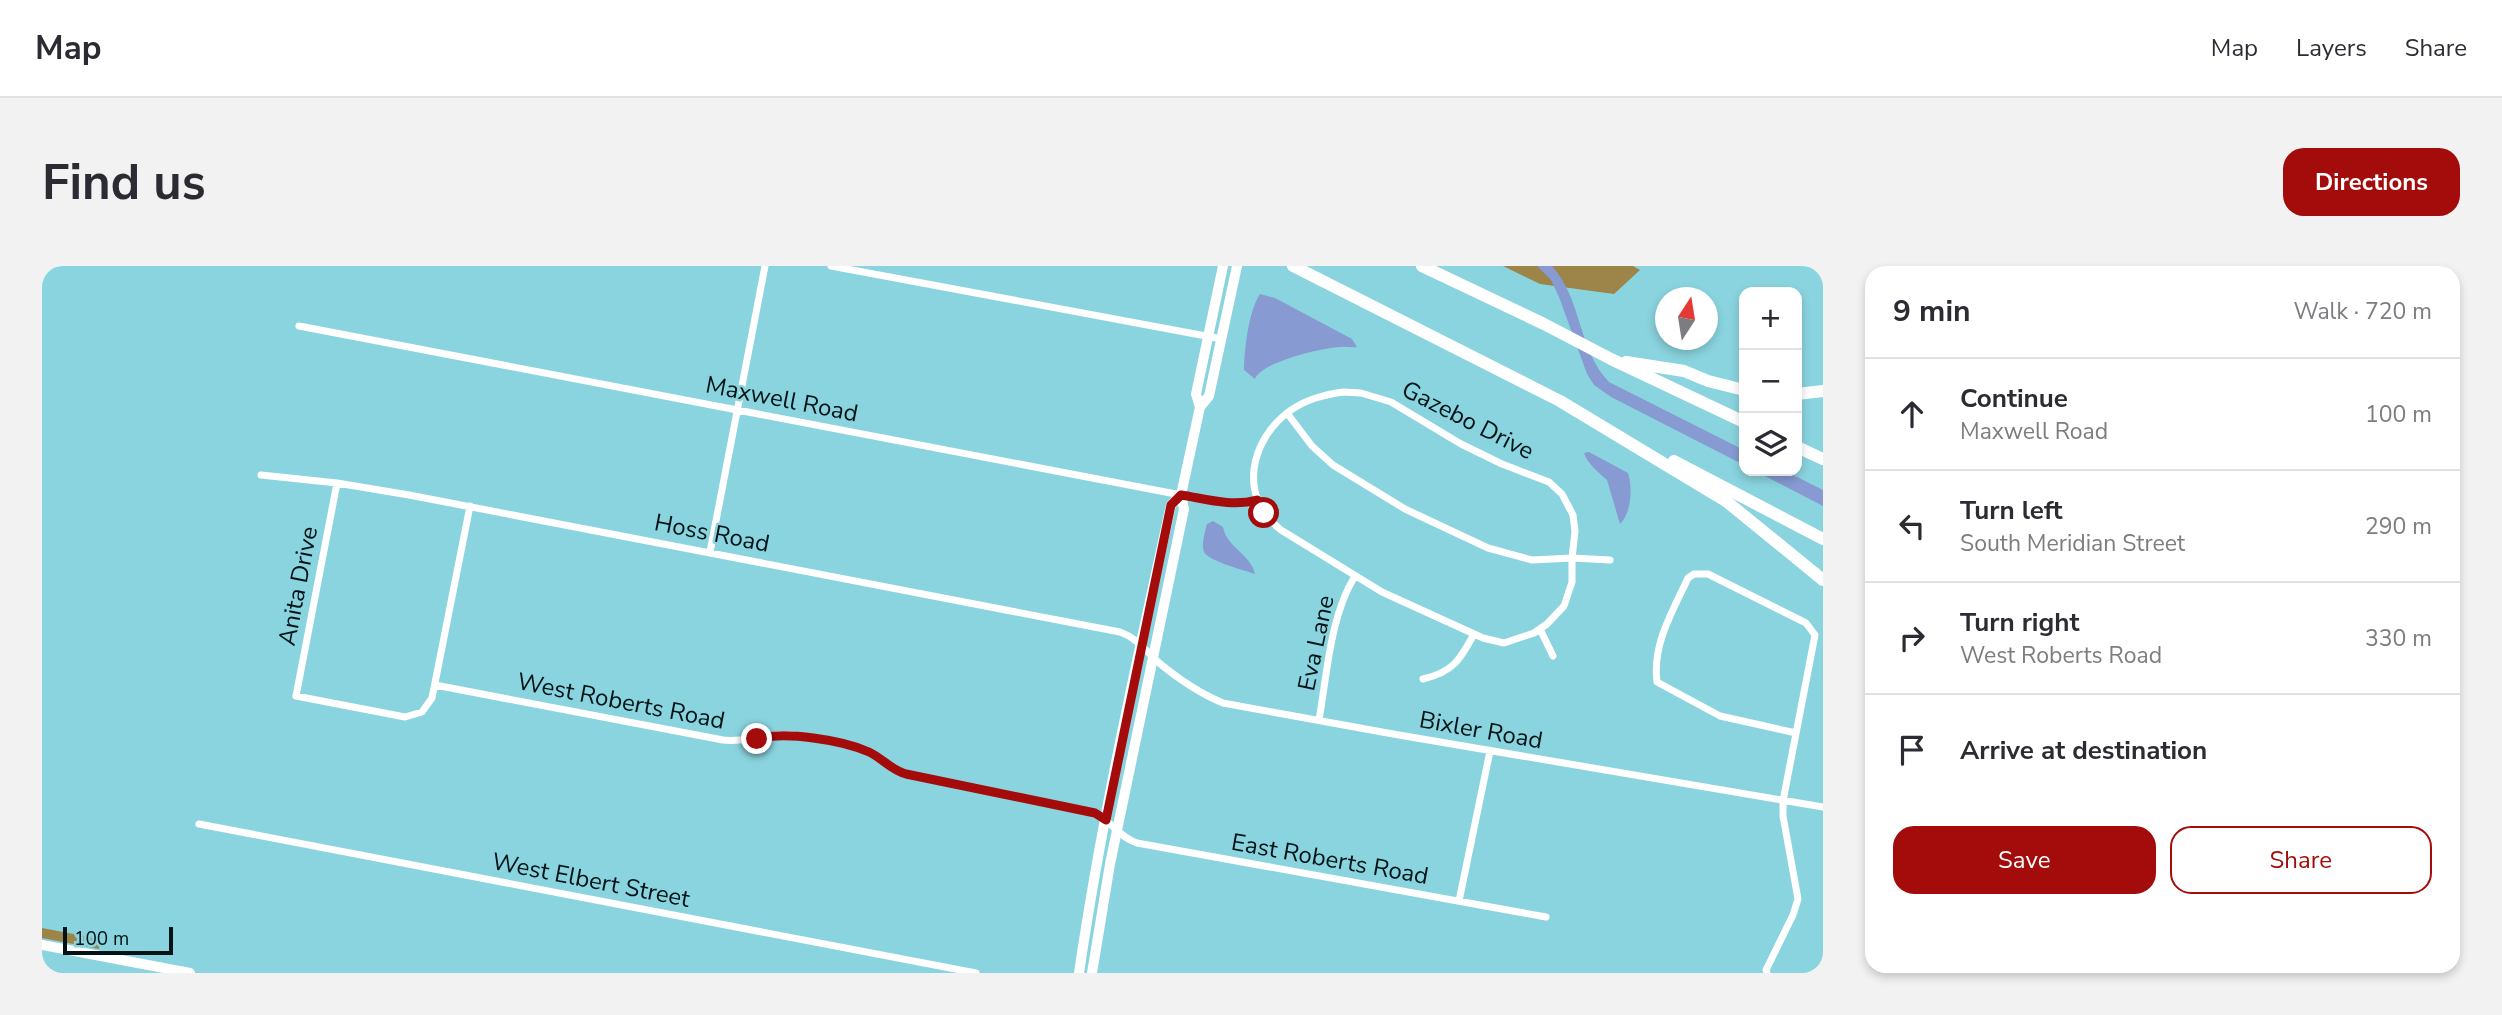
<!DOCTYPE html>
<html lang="en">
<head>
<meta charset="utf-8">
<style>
	:root { --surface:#fff; --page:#f2f2f3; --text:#2b2b33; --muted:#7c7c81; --line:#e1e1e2; --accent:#a30c0b }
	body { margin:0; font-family:"Nunito Sans",sans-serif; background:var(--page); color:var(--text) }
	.controls { position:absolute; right:21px; top:21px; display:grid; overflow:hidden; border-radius:14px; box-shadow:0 4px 10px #0003 }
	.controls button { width:63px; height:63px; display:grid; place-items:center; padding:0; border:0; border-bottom:2px solid var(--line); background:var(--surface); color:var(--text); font:35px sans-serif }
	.compass { position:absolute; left:1613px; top:21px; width:63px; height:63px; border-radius:50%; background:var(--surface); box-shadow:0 4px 10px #0003; rotate:12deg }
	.scale { position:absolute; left:21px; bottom:18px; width:110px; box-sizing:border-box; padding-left:7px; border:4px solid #001316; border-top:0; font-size:19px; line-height:24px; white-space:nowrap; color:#001316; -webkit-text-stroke:5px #8ad4df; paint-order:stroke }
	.stop { position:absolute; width:21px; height:21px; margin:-16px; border:5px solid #a30c0b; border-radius:50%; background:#fff }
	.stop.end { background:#a30c0b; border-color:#fff; box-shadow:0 2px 7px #0008 }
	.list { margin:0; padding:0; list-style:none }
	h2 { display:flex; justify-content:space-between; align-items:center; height:91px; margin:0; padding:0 28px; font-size:30px }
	h2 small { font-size:23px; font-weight:400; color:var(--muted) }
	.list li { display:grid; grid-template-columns:46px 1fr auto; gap:21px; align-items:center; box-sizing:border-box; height:112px; padding:0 28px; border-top:2px solid var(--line) }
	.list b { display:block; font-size:26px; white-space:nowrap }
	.list p { margin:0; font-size:23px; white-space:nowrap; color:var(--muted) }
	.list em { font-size:23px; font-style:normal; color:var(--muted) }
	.actions { display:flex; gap:14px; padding:21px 28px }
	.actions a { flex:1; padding:16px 0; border:2px solid var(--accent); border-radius:21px; text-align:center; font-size:24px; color:var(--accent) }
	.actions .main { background:var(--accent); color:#fff }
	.icon { flex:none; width:38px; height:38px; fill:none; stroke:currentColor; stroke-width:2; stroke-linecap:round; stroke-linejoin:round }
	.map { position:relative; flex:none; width:1781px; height:707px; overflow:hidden; border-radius:21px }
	header { display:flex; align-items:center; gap:42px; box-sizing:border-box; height:98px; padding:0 35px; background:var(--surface); border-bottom:2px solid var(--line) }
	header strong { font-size:33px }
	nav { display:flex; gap:38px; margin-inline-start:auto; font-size:24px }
	.intro { display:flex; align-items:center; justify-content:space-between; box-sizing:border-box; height:168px; padding:0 42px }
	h1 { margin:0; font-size:49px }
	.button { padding:18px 32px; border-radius:21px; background:var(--accent); color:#fff; font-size:24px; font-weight:700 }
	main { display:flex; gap:42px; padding:0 42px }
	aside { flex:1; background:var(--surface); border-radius:21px; box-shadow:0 4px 10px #0003 }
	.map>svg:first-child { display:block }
	.forest { fill:#9d854a }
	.water { fill:#879bd2 }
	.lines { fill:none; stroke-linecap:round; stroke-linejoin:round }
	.minor { stroke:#fff; stroke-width:7 }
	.secondary { stroke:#fff; stroke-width:10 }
	.motorway { stroke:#fff; stroke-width:12 }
	.route { stroke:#a30c0b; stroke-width:9 }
	.labels { text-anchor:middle; stroke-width:5; stroke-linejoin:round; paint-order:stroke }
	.street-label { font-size:24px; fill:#001316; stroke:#8ad4df }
</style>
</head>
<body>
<header>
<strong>Map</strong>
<nav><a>Map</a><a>Layers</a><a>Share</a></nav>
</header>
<div class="intro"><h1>Find us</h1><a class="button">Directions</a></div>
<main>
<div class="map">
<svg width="1781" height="707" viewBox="0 0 1781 707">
	<rect width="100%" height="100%" fill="#8ad4df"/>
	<path class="forest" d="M1461 0H1591L1598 4 1572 28 1498 18Z
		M0 662 58 673 57 683 0 672Z"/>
	<path class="water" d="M1495 0H1510C1540 33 1536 84 1567 116L1702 184V199L1569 131 1552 119 1545 108 1517 31 1509 14Z
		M1218 28 1233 32 1310 73 1315 81C1309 82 1304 80 1298 81 1280 82 1219 96 1213 113L1202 104C1202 84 1207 44 1218 28Z
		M1547 186 1586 207C1591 222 1589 248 1578 258L1565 214C1557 207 1545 197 1542 187Z
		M1713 205H1743L1781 224V240Z
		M1171 255 1181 261C1185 282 1208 287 1213 308 1202 304 1166 295 1162 286 1159 278 1163 266 1165 258Z"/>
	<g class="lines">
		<path class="minor" d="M789 0 1180 73
			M257 60 1139 229C1164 233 1190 242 1215 234
			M1301 126 1319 127 1349 136 1419 178 1460 198 1507 216 1520 228 1531 249 1533 265 1530 292V316L1522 340 1505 358 1492 367 1462 377 1441 372 1340 326 1239 264C1195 231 1208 173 1249 144 1265 133 1282 129 1301 126Z
			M1245 147 1270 180 1291 199 1363 243 1446 282 1490 294 1530 292 1568 294
			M219 209 295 217 367 229 1078 366C1095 372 1103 384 1116 396 1134 411 1159 428 1181 437L1351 468 1781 541
			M295 217 254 430 363 451 380 446 390 432 428 240
			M668 286 723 0
			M1498 363 1511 390
			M1381 413C1411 406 1418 394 1432 368
			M393 419 681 474C705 477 727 466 751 469 775 473 804 477 826 486 840 492 849 504 864 508L1053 547C1069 555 1077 571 1095 577L1504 651
			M1277 454C1285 409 1288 350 1313 310
			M157 558 934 707
			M1417 635 1448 485
			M1725 707 1724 704 1751 649 1756 633 1741 550V535L1773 369 1764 357 1666 308H1652L1646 312C1631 345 1610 378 1615 416L1678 450 1754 467"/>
		<path class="secondary" d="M1158 141 1154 128 1181 0
			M0 679 148 707
			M1037 707C1060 550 1095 394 1129 239L1139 229
			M1050 707 1068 598 1142 243 1139 229 1158 141 1167 130 1195 0"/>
		<path class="motorway" d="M1251 0 1518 135 1684 235 1781 314
			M1380 0 1502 58 1569 93 1702 156
			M1584 96 1642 105 1666 115 1702 124
			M1755 128 1781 125
			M1755 181 1781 193
			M1632 195 1781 273"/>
	</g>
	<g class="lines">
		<path class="route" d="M715 473C743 465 800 474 827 486 840 492 849 504 864 508L1053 547 1064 554 1129 239 1139 229C1164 233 1190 241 1215 234L1222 247"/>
	</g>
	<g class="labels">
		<g class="street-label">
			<text transform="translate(740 133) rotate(11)" y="8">Maxwell Road</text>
			<text transform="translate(1426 154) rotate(27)" y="8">Gazebo Drive</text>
			<text transform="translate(670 267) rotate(11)" y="8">Hoss Road</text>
			<text transform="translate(256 320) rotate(-79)" y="8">Anita Drive</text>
			<text transform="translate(1274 377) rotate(-78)" y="8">Eva Lane</text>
			<text transform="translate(579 435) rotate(11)" y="8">West Roberts Road</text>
			<text transform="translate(1439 464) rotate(10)" y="8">Bixler Road</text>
			<text transform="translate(1288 593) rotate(10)" y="8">East Roberts Road</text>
			<text transform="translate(549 614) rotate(11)" y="8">West Elbert Street</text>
		</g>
	</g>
</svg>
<div class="controls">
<button>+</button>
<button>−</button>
<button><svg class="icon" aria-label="layers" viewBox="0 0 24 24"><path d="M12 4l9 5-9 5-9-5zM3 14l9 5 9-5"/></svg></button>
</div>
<svg class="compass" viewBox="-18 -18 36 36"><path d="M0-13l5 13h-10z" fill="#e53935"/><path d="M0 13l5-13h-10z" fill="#7c7c81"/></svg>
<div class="scale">100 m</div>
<div class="stop" style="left:1222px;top:247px"></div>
<div class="stop end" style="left:715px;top:473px"></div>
</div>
<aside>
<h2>9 min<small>Walk · 720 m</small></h2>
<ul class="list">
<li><svg class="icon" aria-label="ahead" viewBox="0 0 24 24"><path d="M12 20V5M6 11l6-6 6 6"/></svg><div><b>Continue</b><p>Maxwell Road</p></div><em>100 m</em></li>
<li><svg class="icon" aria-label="left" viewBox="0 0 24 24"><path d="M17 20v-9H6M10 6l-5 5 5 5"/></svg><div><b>Turn left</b><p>South Meridian Street</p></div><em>290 m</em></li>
<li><svg class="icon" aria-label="right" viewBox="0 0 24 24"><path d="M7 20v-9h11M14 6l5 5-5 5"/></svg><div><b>Turn right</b><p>West Roberts Road</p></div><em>330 m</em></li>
<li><svg class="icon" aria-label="arrive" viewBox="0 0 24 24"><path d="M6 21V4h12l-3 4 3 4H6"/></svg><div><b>Arrive at destination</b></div></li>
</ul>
<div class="actions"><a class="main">Save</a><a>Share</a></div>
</aside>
</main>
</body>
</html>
